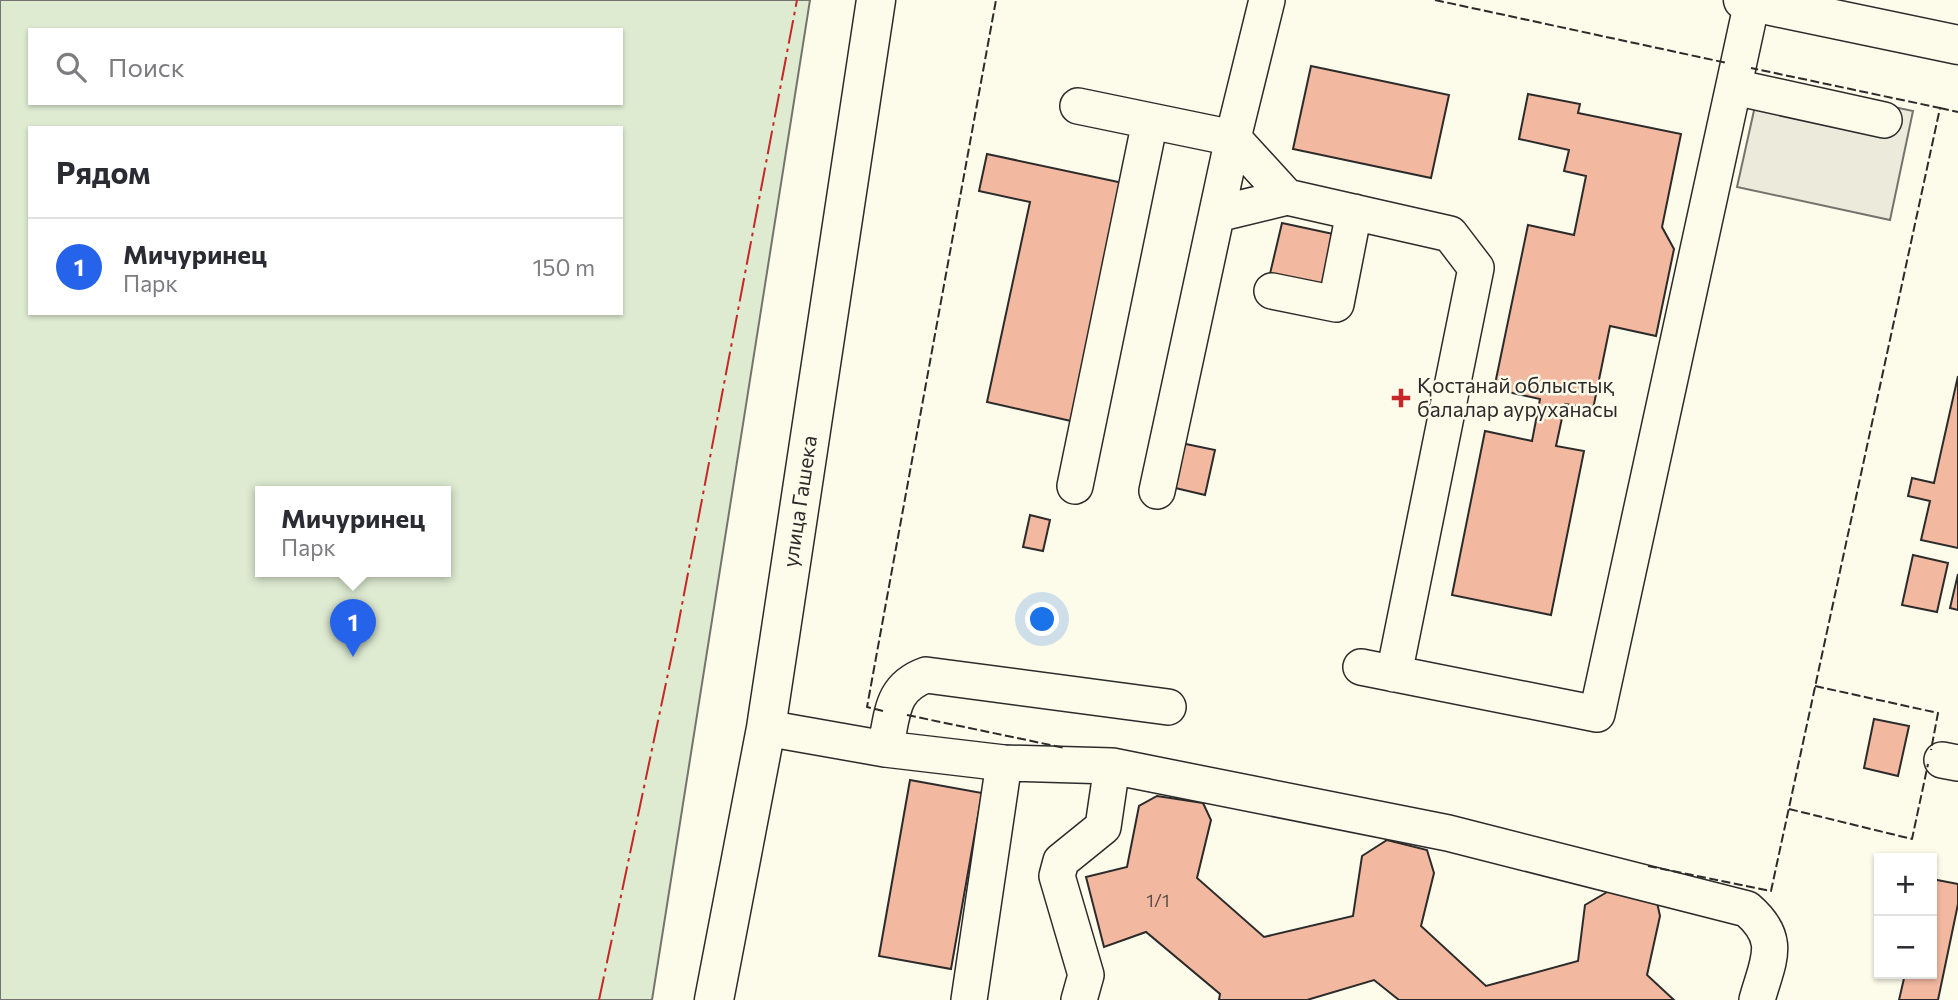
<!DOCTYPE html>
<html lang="ru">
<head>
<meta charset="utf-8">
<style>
	:root { --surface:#fff; --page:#f7f7f7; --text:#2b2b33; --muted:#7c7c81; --line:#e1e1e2; --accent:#2563eb }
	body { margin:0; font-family:Commissioner,sans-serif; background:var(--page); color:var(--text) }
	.controls { position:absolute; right:21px; bottom:21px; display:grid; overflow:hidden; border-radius:0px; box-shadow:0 2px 5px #0004 }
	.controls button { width:63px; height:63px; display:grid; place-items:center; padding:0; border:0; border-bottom:2px solid var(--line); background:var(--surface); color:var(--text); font:35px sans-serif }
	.you { position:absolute; left:1043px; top:620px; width:24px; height:24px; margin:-18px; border:5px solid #fff; border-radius:50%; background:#1a73e8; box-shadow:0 0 0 10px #1a73e833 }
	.badge { display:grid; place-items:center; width:46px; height:46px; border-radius:50%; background:var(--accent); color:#fff; font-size:23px; font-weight:700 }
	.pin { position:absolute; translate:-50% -58px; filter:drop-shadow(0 2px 4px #0008) }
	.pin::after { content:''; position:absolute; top:37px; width:24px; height:21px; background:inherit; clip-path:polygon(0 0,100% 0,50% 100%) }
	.popup { position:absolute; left:255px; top:486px; width:196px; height:91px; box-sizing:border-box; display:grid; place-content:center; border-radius:0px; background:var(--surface); filter:drop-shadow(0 2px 5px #0005); font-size:23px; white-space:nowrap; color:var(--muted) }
	.popup b { font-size:26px; color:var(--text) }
	.popup::after { content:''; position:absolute; left:50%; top:100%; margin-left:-14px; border:14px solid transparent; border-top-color:var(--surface) }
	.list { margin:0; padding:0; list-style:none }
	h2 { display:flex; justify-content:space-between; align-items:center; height:91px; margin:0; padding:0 28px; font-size:30px }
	h2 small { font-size:23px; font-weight:400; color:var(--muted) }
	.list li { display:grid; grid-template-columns:46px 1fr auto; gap:21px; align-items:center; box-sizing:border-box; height:98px; padding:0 28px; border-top:2px solid var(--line) }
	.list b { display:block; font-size:26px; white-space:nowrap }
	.list p { margin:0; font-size:23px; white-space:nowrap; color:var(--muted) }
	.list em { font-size:23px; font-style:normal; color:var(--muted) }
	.icon { flex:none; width:38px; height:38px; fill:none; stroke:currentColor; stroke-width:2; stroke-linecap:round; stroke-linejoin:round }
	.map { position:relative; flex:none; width:1958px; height:1000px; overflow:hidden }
	.search { position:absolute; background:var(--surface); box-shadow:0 2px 5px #0004; left:28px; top:28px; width:595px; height:77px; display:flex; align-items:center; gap:18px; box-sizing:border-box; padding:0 24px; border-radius:0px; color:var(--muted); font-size:26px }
	.panel { position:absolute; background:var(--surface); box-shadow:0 2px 5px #0004; left:28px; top:126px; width:595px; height:189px; border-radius:0px }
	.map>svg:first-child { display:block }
	.green { fill:#deebd1; stroke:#74746e; stroke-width:2; fill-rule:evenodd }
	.parking { fill:#eceadb; stroke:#74746e; stroke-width:2 }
	.building { fill:#f2b8a0; stroke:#2b2b2b; stroke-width:2 }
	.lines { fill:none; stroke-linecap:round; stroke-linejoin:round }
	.minor-casing { stroke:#2b2b2b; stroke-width:38 }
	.major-casing { stroke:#2b2b2b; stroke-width:41 }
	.minor { stroke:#fdfbea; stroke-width:35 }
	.major { stroke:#fdfbea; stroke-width:38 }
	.fence { stroke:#2b2b2b; stroke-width:2; stroke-dasharray:9 3.5; stroke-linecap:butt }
	.power { stroke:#c62828; stroke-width:2; stroke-dasharray:24 5 3.5 5; stroke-linecap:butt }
	.poi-dot { fill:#c62828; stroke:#fdfbea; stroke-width:2.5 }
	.labels { text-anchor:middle; stroke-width:5; stroke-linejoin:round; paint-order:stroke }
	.number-label { font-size:18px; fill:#5d4e48 }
	.poi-label { font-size:21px; fill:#2b2b2b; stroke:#fdfbea; text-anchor:start }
	.street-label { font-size:21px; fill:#2b2b2b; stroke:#fdfbea }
</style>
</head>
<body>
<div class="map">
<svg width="1958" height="1000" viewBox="0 0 1958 1000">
	<rect width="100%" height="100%" fill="#fdfbea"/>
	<path class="green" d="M0 0H810L652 1000H0ZM30 30H621V103H30ZM30 128H621V313H30ZM260 491H446V571H260Z"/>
	<path class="parking" d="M1761 79 1913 111 1890 220 1737 187Z"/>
	<path class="building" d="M1311 66 1449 95 1431 178 1293 149Z
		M1528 94 1580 104 1578 113 1681 134 1662 227 1674 249 1656 336 1610 326 1593 409 1565 404 1556 446 1584 451 1551 615 1452 595 1485 431 1532 441 1540 399 1494 389 1528 225 1574 235 1586 176 1564 171 1569 150 1519 139Z
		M987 154 1123 183 1071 421 987 402 1030 202 979 191Z
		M1282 223 1338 235 1326 290 1269 278Z
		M1958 376V548L1921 540 1930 501 1908 496 1912 478 1934 483Z
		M1181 443 1215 450 1205 495 1171 487Z
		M1030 515 1050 520 1043 551 1023 547Z
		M1913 555 1948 563 1937 612 1902 605Z
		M1958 574V610L1950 608Z
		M1874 719 1909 726 1898 776 1864 768Z
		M910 780 982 793 951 969 879 956Z
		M1157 796 1203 803 1211 820 1197 878 1264 937 1353 916 1362 856 1387 840 1427 850 1434 873 1421 926 1486 986 1578 961 1585 905 1614 888 1656 898 1660 916 1647 975 1674 1000H1399L1374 980 1307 1000H1219L1220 994 1146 932 1104 947 1086 877 1127 867 1139 806Z
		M1932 879 1958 884V904L1938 1000H1899L1905 974H1932Z"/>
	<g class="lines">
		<g class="minor-casing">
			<path id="minor" d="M1734 87 1884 120
				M1078 106 1233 138 1287 197 1450 234 1476 268 1394 674
				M1217 214 1287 197
				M1272 291 1336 304 1354 212
				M1075 486 1150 121
				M1157 491 1233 138 1267 0
				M1361 667 1597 714 1752 2
				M766 728 885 749 1004 763 1112 766 1448 833 1747 909C1783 940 1768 960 1757 1000
				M885 749C893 715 890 688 926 675L1168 707
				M1942 760 1958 763
				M969 1000 1004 763
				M1079 1000 1086 975 1057 876 1061 861 1103 827 1112 766"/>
		</g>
		<g class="major-casing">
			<g id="major">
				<path d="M1743 0 1958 45"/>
				<path id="s1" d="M714 1000 766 728 876 0"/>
			</g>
		</g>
		<use href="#minor" class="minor"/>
		<use href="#major" class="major"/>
		<path class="fence" d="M1435 0 1727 63
			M1940 108 1958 112
			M1815 686 1938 713 1931 750
			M883 711 867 707 996 0
			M907 715 1065 748
			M1789 809 1912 839 1928 764
			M1648 866 1771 891 1940 108 1751 68"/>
		<path class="power" d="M599 1000 677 631 797 0"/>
	</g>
	<path class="poi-dot" d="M1397.5 387.5h7v7h7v7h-7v7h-7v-7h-7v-7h7z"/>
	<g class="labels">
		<g class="number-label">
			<text x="1158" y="907">1/1</text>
		</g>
		<g class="poi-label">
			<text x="1417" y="393">Қостанай облыстық<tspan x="1417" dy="24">балалар ауруханасы</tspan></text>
		</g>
		<g class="street-label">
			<text dy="7" stroke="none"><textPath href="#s1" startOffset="506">улица Гашека</textPath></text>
		</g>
	</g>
</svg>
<div class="controls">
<button>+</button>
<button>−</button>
</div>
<div class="you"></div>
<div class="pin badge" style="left:353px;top:657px">1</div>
<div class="popup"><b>Мичуринец</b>Парк</div>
<div class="search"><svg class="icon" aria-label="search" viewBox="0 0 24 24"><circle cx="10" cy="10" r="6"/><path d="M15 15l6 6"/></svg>Поиск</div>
<section class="panel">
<h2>Рядом<small></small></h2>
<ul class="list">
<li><span class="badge">1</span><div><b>Мичуринец</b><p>Парк</p></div><em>150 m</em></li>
</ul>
</section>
</div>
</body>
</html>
